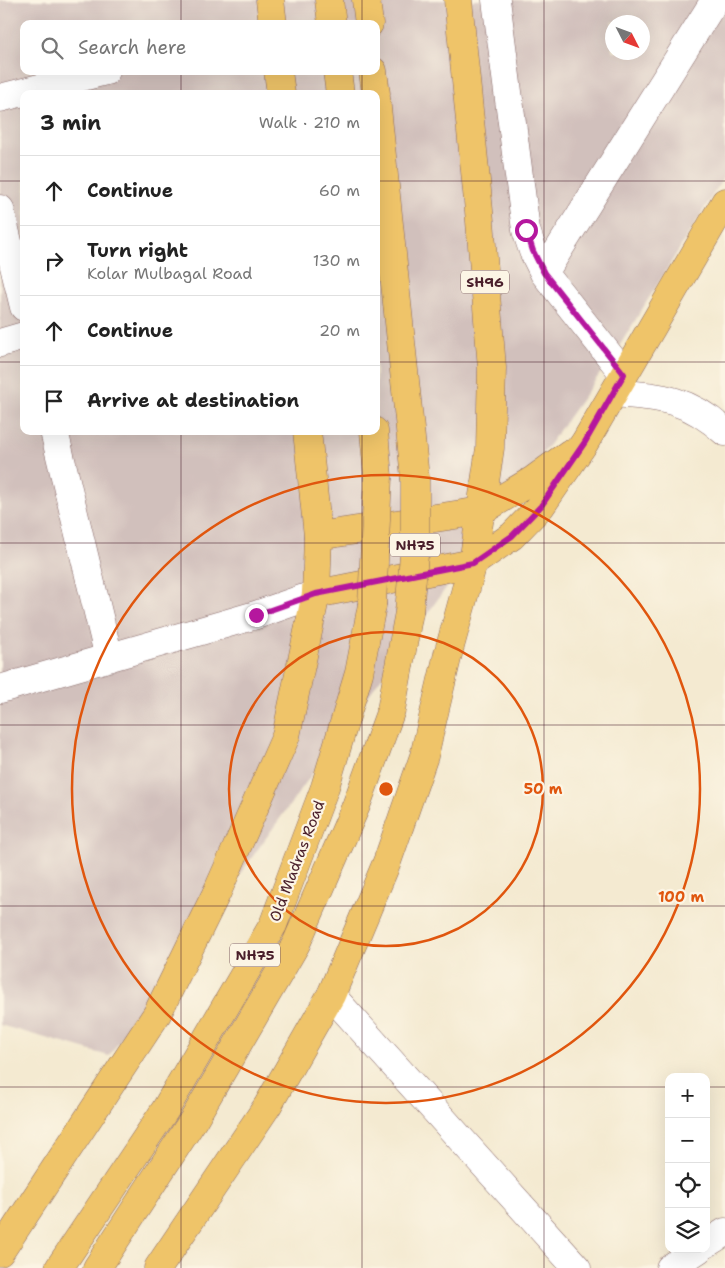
<!DOCTYPE html>
<html lang="en">
<head>
<meta charset="utf-8">
<style>
	:root { --surface:#fff; --page:#f6f6f6; --text:#222; --muted:#767676; --line:#e0e0e0 }
	body { margin:0; font-family:"Shantell Sans",sans-serif; background:var(--page); color:var(--text) }
	.controls { position:absolute; right:15px; bottom:15px; display:grid; overflow:hidden; border-radius:10px; box-shadow:0 5px 20px #0002 }
	.controls button { width:45px; height:45px; display:grid; place-items:center; padding:0; border:0; border-bottom:1px solid var(--line); background:var(--surface); color:var(--text); font:25px sans-serif }
	.compass { position:absolute; left:605px; top:15px; width:45px; height:45px; border-radius:50%; background:var(--surface); box-shadow:0 5px 20px #0002; rotate:132deg }
	.stop { position:absolute; width:15px; height:15px; margin:-11px; border:4px solid #b5179e; border-radius:50%; background:#fff }
	.stop.end { background:#b5179e; border-color:#fff; box-shadow:0 1px 5px #0008 }
	.list { margin:0; padding:0; list-style:none }
	h2 { display:flex; justify-content:space-between; align-items:center; height:65px; margin:0; padding:0 20px; font-size:21px }
	h2 small { font-size:16px; font-weight:400; color:var(--muted) }
	.list li { display:grid; grid-template-columns:32px 1fr auto; gap:15px; align-items:center; box-sizing:border-box; height:70px; padding:0 20px; border-top:1px solid var(--line) }
	.list b { display:block; font-size:19px; white-space:nowrap }
	.list p { margin:0; font-size:16px; white-space:nowrap; color:var(--muted) }
	.list em { font-size:16px; font-style:normal; color:var(--muted) }
	.icon { flex:none; width:28px; height:28px; fill:none; stroke:currentColor; stroke-width:2; stroke-linecap:round; stroke-linejoin:round }
	.map { position:relative; flex:none; width:725px; height:1268px; overflow:hidden }
	.search { position:absolute; background:var(--surface); box-shadow:0 5px 20px #0002; left:20px; top:20px; width:360px; height:55px; display:flex; align-items:center; gap:12px; box-sizing:border-box; padding:0 18px; border-radius:10px; color:var(--muted); font-size:19px }
	.panel { position:absolute; background:var(--surface); box-shadow:0 5px 20px #0002; left:20px; top:90px; width:360px; height:345px; border-radius:10px }
	.map>svg:first-child { display:block }
	.industrial { fill:#d1c0bc; fill-rule:evenodd }
	.lines { fill:none; stroke-linecap:round; stroke-linejoin:round }
	.minor-casing { stroke:#866665; stroke-width:29 }
	.major-casing { stroke:#866665; stroke-width:29 }
	.highway-casing { stroke:#866665; stroke-width:29 }
	.minor { stroke:#fff; stroke-width:28 }
	.major { stroke:#efc469; stroke-width:28 }
	.highway { stroke:#efc469; stroke-width:28 }
	.highway-bridge-casing { stroke:#866665; stroke-width:29; stroke-linecap:butt }
	.highway-bridge { stroke:#efc469; stroke-width:28 }
	.route { stroke:#b5179e; stroke-width:6 }
	.grid { fill:none; stroke:#4a1f2b; stroke-width:1; stroke-opacity:0.55 }
	.ring { fill:none; stroke:#e0560e; stroke-width:2.5 }
	.labels { text-anchor:middle; stroke-width:4.5; stroke-linejoin:round; paint-order:stroke }
	.shield { fill:#fcf5e5; stroke:#7f5f63; stroke-width:1 }
	.shield-label { font-size:14px; font-weight:bold; fill:#4a1f2b }
	.street-label { font-size:15px; fill:#4a1f2b; stroke:#fcf5e5 }
	.centre { fill:#e0560e; stroke:#fcf5e5; stroke-width:2.5 }
	.ring-label { font-size:15px; text-anchor:middle; font-weight:bold; fill:#e0560e; stroke:#fcf5e5; stroke-width:4.5; stroke-linejoin:round; paint-order:stroke }
</style>
</head>
<body>
<div class="map">
<svg width="725" height="1268" viewBox="0 0 725 1268">
	<rect width="100%" height="100%" fill="#fcf5e5"/>
	<filter id="ink" filterUnits="userSpaceOnUse"><feTurbulence type="fractalNoise" baseFrequency=".02" numOctaves="2"/><feDisplacementMap in="SourceGraphic" scale="10" xChannelSelector="R" yChannelSelector="G"/><feConvolveMatrix kernelMatrix="1 2 1 2 8 2 1 2 1" color-interpolation-filters="sRGB"/></filter>
	<filter id="wash" filterUnits="userSpaceOnUse"><feTurbulence type="fractalNoise" baseFrequency=".0096" numOctaves="4" result="noise"/><feDisplacementMap in="SourceGraphic" scale="20" xChannelSelector="R" yChannelSelector="G"/><feGaussianBlur stdDeviation="1.12" result="paint"/><feColorMatrix in="noise" values="0 0 0 0 0 0 0 0 0 0 0 0 0 0 0 0 0 1.4 0 .05"/><feComposite in="paint" operator="in"/></filter>
	<g filter="url(#wash)">
		<rect width="100%" height="100%" fill="#f4ead1"/>
		<path class="industrial" d="M0 0H725V175L615 353 109 1056 0 1025ZM612 22H642V52H612ZM24 24H376V71H24ZM24 94H376V431H24Z"/>
	</g>
	<g filter="url(#ink)">
		<g class="lines">
			<g class="minor-casing">
				<path id="minor" d="M496 0 526 230 533 251 544 273 624 374
					M0 98 106 71
					M0 209 24 307
					M544 273 715 0
					M0 343 24 336
					M614 393C661 397 688 398 725 432
					M54 431 109 658
					M0 689 256 615 316 594
					M331 995 577 1268
					M706 1244 725 1232
					M670 1268 699 1249"/>
			</g>
			<g class="major-casing">
				<path id="major" d="M318 536 481 511 533 480 570 453
					M316 594 473 563 512 536 541 506 585 442 725 202"/>
			</g>
			<g class="highway-casing">
				<path id="highway" d="M270 0 273 24
					M329 0 332 24
					M366 0 369 24
					M278 71 281 94
					M337 71 340 94
					M373 71 376 94
					M376 98 415 478
					M374 431 378 477
					M0 1252 157 1014 218 890 286 736 316 594 318 536 307 431
					M59 1268 165 1110 273 925 325 787 359 673 372 605
					M97 1268 194 1119 296 944 356 806 391 710 409 612
					M158 1268 268 1105 331 995 387 862 424 756 448 654 473 563 490 448 492 368 480 221 458 0"/>
			</g>
			<use href="#minor" class="minor"/>
			<use href="#major" class="major"/>
			<use href="#highway" class="highway"/>
			<g class="highway-bridge-casing">
				<path id="highway-bridge" d="M372 605 378 477
					M409 612 415 544V478"/>
			</g>
			<use href="#highway-bridge" class="highway-bridge"/>
		</g>
	</g>
	<g class="lines" filter="url(#ink)">
		<path class="route" d="M256 615 316 594 473 563 512 536 541 506 585 442 624 374 544 273 533 251 526 230"/>
	</g>
	<path class="grid" d="M181 0V24M362 0V24M544 0V1268M181 71V94M362 71V94M0 181H24M376 181H725M0 362H24M376 362H725M181 431V1268M362 431V1268M0 543H725M0 725H725M0 906H725M0 1087H669M706 1087H725"/>
	<g class="ring">
		<circle cx="386" cy="789" r="157"/>
		<circle cx="386" cy="789" r="314"/>
	</g>
	<g class="labels">
		<g class="shield">
			<rect x="461" y="270.5" width="48" height="23" rx="4"/>
			<rect x="390" y="533.5" width="50" height="23" rx="4"/>
			<rect x="230" y="943.5" width="50" height="23" rx="4"/>
		</g>
		<g class="shield-label">
			<text x="485" y="287">SH96</text>
			<text x="415" y="550">NH75</text>
			<text x="255" y="960">NH75</text>
		</g>
		<g class="street-label">
			<text transform="translate(297 861) rotate(-69)" y="5">Old Madras Road</text>
		</g>
	</g>
	<circle cx="386" cy="789" r="8" class="centre"/>
	<g class="ring-label">
		<text x="543" y="794">50 m</text>
		<text x="681" y="902">100 m</text>
	</g>
</svg>
<div class="controls">
<button>+</button>
<button>−</button>
<button><svg class="icon" aria-label="locate" viewBox="0 0 24 24"><circle cx="12" cy="12" r="6"/><path d="M12 2v4M12 18v4M2 12h4M18 12h4"/></svg></button>
<button><svg class="icon" aria-label="layers" viewBox="0 0 24 24"><path d="M12 4l9 5-9 5-9-5zM3 14l9 5 9-5"/></svg></button>
</div>
<svg class="compass" viewBox="-18 -18 36 36"><path d="M0-13l5 13h-10z" fill="#e53935"/><path d="M0 13l5-13h-10z" fill="#767676"/></svg>
<div class="stop" style="left:526px;top:230px"></div>
<div class="stop end" style="left:256px;top:615px"></div>
<div class="search"><svg class="icon" aria-label="search" viewBox="0 0 24 24"><circle cx="10" cy="10" r="6"/><path d="M15 15l6 6"/></svg>Search here</div>
<section class="panel">
<h2>3 min<small>Walk · 210 m</small></h2>
<ul class="list">
<li><svg class="icon" aria-label="ahead" viewBox="0 0 24 24"><path d="M12 20V5M6 11l6-6 6 6"/></svg><div><b>Continue</b></div><em>60 m</em></li>
<li><svg class="icon" aria-label="right" viewBox="0 0 24 24"><path d="M7 20v-9h11M14 6l5 5-5 5"/></svg><div><b>Turn right</b><p>Kolar Mulbagal Road</p></div><em>130 m</em></li>
<li><svg class="icon" aria-label="ahead" viewBox="0 0 24 24"><path d="M12 20V5M6 11l6-6 6 6"/></svg><div><b>Continue</b></div><em>20 m</em></li>
<li><svg class="icon" aria-label="arrive" viewBox="0 0 24 24"><path d="M6 21V4h12l-3 4 3 4H6"/></svg><div><b>Arrive at destination</b></div></li>
</ul>
</section>
</div>
</body>
</html>
